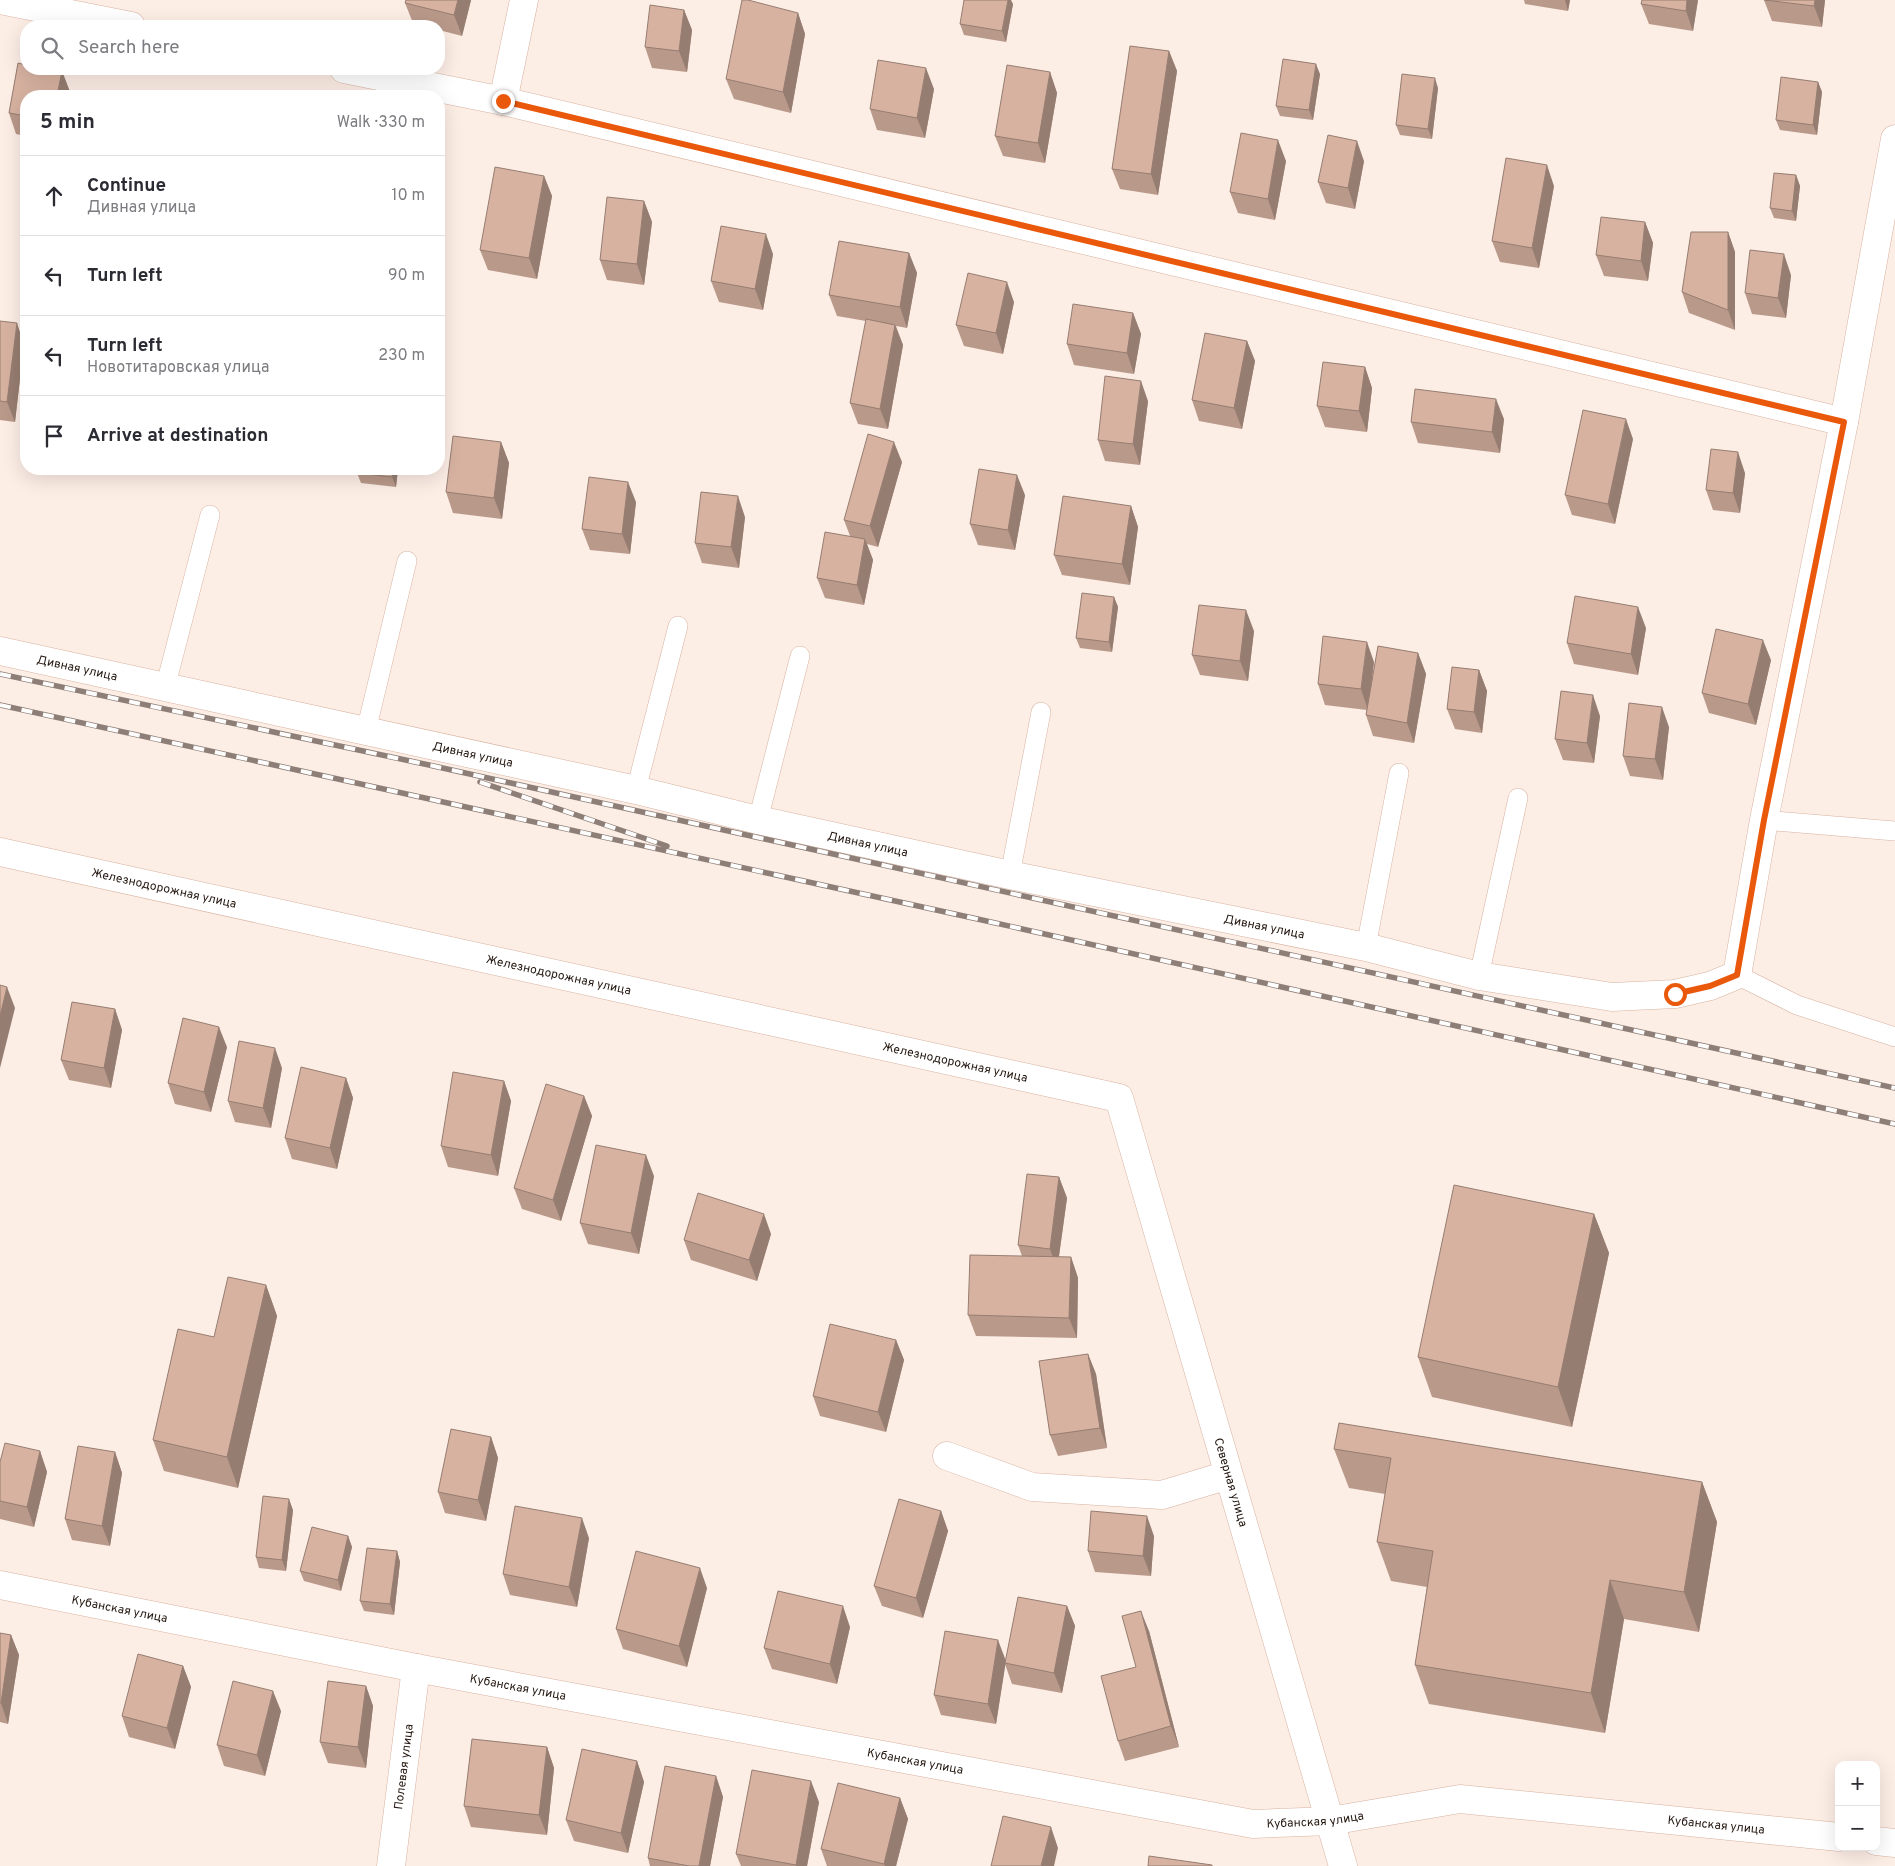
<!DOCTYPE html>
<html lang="en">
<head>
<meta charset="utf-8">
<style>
	:root { --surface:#fff; --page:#f7f7f7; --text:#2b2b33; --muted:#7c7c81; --line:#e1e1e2 }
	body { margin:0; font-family:Overpass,sans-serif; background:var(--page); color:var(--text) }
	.controls { position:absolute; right:15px; bottom:15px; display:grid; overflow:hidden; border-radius:10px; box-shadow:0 5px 20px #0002 }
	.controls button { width:45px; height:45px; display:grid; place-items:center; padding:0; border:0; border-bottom:1px solid var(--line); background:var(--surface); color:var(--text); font:25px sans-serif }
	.stop { position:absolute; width:15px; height:15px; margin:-11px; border:4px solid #ea580c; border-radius:50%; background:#fff }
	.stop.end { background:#ea580c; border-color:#fff; box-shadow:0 1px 5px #0008 }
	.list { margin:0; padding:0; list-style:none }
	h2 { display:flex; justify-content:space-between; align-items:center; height:65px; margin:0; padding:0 20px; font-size:21px }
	h2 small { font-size:16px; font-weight:400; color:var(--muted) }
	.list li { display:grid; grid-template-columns:32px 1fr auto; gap:15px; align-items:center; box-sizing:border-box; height:80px; padding:0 20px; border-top:1px solid var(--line) }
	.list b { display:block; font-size:19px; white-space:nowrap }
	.list p { margin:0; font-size:16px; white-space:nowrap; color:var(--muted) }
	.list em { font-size:16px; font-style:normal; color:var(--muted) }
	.icon { flex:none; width:28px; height:28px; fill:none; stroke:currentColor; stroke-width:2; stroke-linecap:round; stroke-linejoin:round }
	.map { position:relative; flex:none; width:1895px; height:1866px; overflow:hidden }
	.search { position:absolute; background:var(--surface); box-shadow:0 5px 20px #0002; left:20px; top:20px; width:425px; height:55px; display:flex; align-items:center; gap:12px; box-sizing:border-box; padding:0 18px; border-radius:20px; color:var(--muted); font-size:19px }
	.panel { position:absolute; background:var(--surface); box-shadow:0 5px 20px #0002; left:20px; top:90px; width:425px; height:385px; border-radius:20px }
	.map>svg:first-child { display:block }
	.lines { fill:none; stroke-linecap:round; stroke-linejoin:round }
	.service-casing { stroke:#d8b3a1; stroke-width:20 }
	.minor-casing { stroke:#d8b3a1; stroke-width:29 }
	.tertiary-casing { stroke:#d8b3a1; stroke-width:29 }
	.service { stroke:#fff; stroke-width:19 }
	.minor { stroke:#fff; stroke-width:28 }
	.tertiary { stroke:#fff; stroke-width:28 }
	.rail-casing { stroke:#8d7f77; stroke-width:5.5 }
	.rail { stroke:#fdfdfd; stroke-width:4; stroke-dasharray:11; stroke-linecap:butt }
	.wall { fill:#b9998a }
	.shaded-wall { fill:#967d71 }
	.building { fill:#d7b2a1; stroke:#967d71 }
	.route { stroke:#ea580c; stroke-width:6 }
	.labels { text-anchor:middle; stroke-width:4; stroke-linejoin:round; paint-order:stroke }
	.street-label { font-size:12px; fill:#23160f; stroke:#fdfdfd }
</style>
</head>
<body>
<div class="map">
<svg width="1895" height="1866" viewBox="0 0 1895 1866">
	<rect width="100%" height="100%" fill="#fcede5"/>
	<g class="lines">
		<g class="service-casing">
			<path id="service" d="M165 688 210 515
				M366 731 407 561
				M636 790 678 626
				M758 820 800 656
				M1764 820 1895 831
				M1010 875 1041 712
				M1366 947 1399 773
				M1737 975 1797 1005 1895 1037
				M1479 976 1518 798"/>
		</g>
		<g class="minor-casing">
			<g id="minor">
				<path d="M0 0 131 26"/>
				<path d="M344 69 503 101 1844 422"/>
				<path d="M503 101 524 0"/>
				<path id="s1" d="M0 651 636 790 758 820 1010 875 1366 947 1479 976 1612 997 1675 994 1710 986 1737 975 1764 820 1844 422 1895 139"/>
				<path d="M947 1456 1032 1487 1162 1495 1228 1475"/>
				<path id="s2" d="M0 1585 416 1668 1253 1824 1330 1821 1460 1799 1839 1837"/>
				<path d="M1876 1841 1895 1843"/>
				<path id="s3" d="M391 1866 416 1668"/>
			</g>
		</g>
		<g class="tertiary-casing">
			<g id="tertiary">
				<path id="s4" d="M0 852 1119 1098 1343 1866"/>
			</g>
		</g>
		<use href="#service" class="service"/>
		<use href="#minor" class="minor"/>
		<use href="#tertiary" class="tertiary"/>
		<g class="rail-casing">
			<path id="rail" d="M0 674 429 765 1895 1088
				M0 705 982 920 1895 1124
				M480 782 667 846"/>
		</g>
		<use href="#rail" class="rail"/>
	</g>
	<path class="wall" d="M406 0H471L462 36 439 30V26H425L413 23 405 3Z
		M1524 0H1570L1568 11 1525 4Z
		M1642 0H1698L1693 31 1649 24 1641 4Z
		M1764 0H1825L1822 27 1772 21Z
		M1013 4 1006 42 964 35 960 24Z
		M684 10 692 30 687 72 652 68 645 47Z
		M798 13 805 34 791 113 734 99 726 79Z
		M1169 51 1177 71 1158 195 1120 189 1112 169Z
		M18 63 26 65V69H48L62 71 70 92 69 96H26V136L16 134 9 113Z
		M1050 72 1057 93 1045 163 1003 156 995 136Z
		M1320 74 1313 120 1280 116 1276 106Z
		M1818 82 1822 92 1817 135 1780 130 1776 120Z
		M1438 88 1432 139 1400 135 1396 125Z
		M934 89 925 138 877 130 870 109Z
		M1286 161 1275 220 1238 213 1230 192Z
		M1364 161 1355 209 1326 203 1318 182Z
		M1796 175 1800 186 1796 221 1774 218 1770 208Z
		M544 176 552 196 537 279 488 270 480 250Z
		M1554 186 1539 268 1500 262 1492 241Z
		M644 201 652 222 644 285 607 280 600 260Z
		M1645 222 1653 243 1648 281 1604 276 1596 255Z
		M1728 232 1735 252V330L1689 313 1682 292Z
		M909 253 917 273 907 328 896 326 903 345 888 429 858 424 850 403 866 321 837 316 829 295Z
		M773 254 763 310 719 302 711 281Z
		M1791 275 1786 318 1752 314 1745 293Z
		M1014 302 1003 354 964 346 956 325Z
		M1133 313 1141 334 1134 374 1074 365 1067 344Z
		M0 321 24 344 15 422 0 420Z
		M1247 341 1255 361 1242 429 1199 421 1192 400Z
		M1365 367 1372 388 1367 432 1325 427 1317 406Z
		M1148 401 1140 465 1105 461 1098 440Z
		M1504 419 1500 453 1418 443 1411 422Z
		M1633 439 1615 524 1572 515 1565 495Z
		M501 442 509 463 502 519 453 513 446 492Z
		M902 462 878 547 867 544 873 560 864 605 825 598 817 578 850 536 844 520Z
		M358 469H398L396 487 361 483 357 473Z
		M1745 473 1740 513 1713 510 1706 490Z
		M1025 495 1015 550 978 545 970 524Z
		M636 502 630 554 590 550 582 529Z
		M1131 506 1138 527 1130 585 1062 575 1054 555Z
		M745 517 739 568 702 563 695 543Z
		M1114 597 1118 607 1112 652 1080 648 1076 638Z
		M1646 628 1638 675 1574 664 1567 643Z
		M1254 631 1248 681 1200 675 1192 655Z
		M1418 653 1426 674 1414 743 1373 736 1366 715 1367 710 1325 705 1318 684 1374 662 1372 679Z
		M1771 660 1756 725 1709 713 1702 693Z
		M1479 670 1487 691 1482 733 1455 729 1447 709Z
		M1600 716 1594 763 1563 760 1555 739Z
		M1669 727 1663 780 1630 776 1623 756Z
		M115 1009 122 1030 111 1088 69 1080 61 1060Z
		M227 1047 211 1112 175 1104 168 1083Z
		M282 1068 271 1128 235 1122 228 1101Z
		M346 1078 353 1098 337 1169 292 1159 285 1138Z
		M504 1081 511 1101 498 1176 448 1167 441 1146Z
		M584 1096 592 1116 561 1221 522 1209 514 1188Z
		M654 1176 639 1254 588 1244 580 1223Z
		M1059 1177 1067 1198 1059 1257H1071L1078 1278 1077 1338 976 1336 968 1315 1022 1256 1018 1245Z
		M1594 1214 1609 1253 1572 1427 1432 1397 1418 1357Z
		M771 1234 757 1281 691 1260 684 1240Z
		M266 1285 277 1316 238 1488 164 1471 153 1440 214 1337Z
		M896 1340 904 1360 886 1432 820 1416 813 1396Z
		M1088 1354 1096 1374 1107 1448 1058 1456 1050 1435Z
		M491 1437 498 1458 486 1521 445 1513 438 1492Z
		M1334 1449 1702 1482 1717 1522 1699 1632 1624 1619 1605 1733 1429 1704 1415 1665 1427 1587 1391 1581 1377 1542 1385 1494 1349 1488Z
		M40 1451 47 1472 34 1527 0 1519V1462Z
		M115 1452 122 1473 110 1546 72 1540 65 1519Z
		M293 1510 286 1571 259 1568 256 1557Z
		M941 1511 948 1531 923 1618 882 1606 874 1586Z
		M348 1536 352 1547 341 1591 304 1581 300 1571Z
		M1154 1536 1151 1576 1095 1572 1088 1551Z
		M589 1538 577 1607 510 1595 503 1574Z
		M397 1551 400 1562 394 1615 364 1611 360 1601Z
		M707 1588 687 1667 623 1649 616 1629Z
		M1067 1606 1075 1626 1062 1693 1012 1684 1005 1664 996 1724 941 1715 934 1695 1006 1660Z
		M850 1627 837 1684 772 1669 764 1648Z
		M1149 1631 1179 1747 1125 1761 1118 1741 1136 1667Z
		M0 1633 11 1635 19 1655 8 1724 0 1722Z
		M183 1666 191 1687 175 1749 129 1737 122 1716Z
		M366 1686 373 1706 366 1768 328 1763 320 1742Z
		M281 1711 265 1776 224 1766 217 1745Z
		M547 1747 554 1768 547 1835 471 1827 464 1806Z
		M637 1761 644 1782 628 1853 574 1841 566 1820Z
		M716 1776 723 1797 710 1866H650L648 1858Z
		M900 1798 908 1819 896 1866H827L821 1849Z
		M819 1802 807 1866H741L736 1854Z"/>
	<path class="shaded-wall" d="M458 0H471L462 36 454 15Z
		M1008 0H1011L1013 4 1006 42 1002 31Z
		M1565 0H1570L1568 11Z
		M1687 0H1698L1693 31 1686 11Z
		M1815 0H1825L1822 27 1814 6Z
		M684 10 692 30 687 72 679 51Z
		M798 13 805 34 791 113 783 92Z
		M1169 51 1177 71 1158 195 1151 174Z
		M1316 64 1320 74 1313 120 1309 110Z
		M926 68 934 89 925 138 917 118Z
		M62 71 70 92 69 96H57Z
		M1050 72 1057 93 1045 163 1038 143Z
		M1435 78 1438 88 1432 139 1428 129Z
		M1818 82 1822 92 1817 135 1813 125Z
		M1278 140 1286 161 1275 220 1268 199Z
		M1357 141 1364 161 1355 209 1348 188Z
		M1547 165 1554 186 1539 268 1532 248Z
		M1796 175 1800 186 1796 221 1792 211Z
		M544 176 552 196 537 279 529 258Z
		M644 201 652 222 644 285 637 264Z
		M1645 222 1653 243 1648 281 1641 261Z
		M1728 232 1735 252V330L1728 310Z
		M766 234 773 254 763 310 755 289Z
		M909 253 917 273 907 328 900 307Z
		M1784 254 1791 275 1786 318 1778 298Z
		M1007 282 1014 302 1003 354 996 333Z
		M1133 313 1141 334 1134 374 1127 353Z
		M17 323 24 344 15 422 7 402Z
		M895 325 903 345 888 429 880 409Z
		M1247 341 1255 361 1242 429 1234 408Z
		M1365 367 1372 388 1367 432 1359 411Z
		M1141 381 1148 401 1140 465 1133 444Z
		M1496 399 1504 419 1500 453 1492 432Z
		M1626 419 1633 439 1615 524 1608 504Z
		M501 442 509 463 502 519 494 498Z
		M894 442 902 462 878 547 870 526Z
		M1738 452 1745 473 1740 513 1733 493Z
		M393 469H398L396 487 392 477Z
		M1017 475 1025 495 1015 550 1008 530Z
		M628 482 636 502 630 554 622 534Z
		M738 496 745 517 739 568 731 547Z
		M1131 506 1138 527 1130 585 1122 564Z
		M865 539 873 560 864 605 857 585Z
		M1114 597 1118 607 1112 652 1109 642Z
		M1638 607 1646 628 1638 675 1631 654Z
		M1246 610 1254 631 1248 681 1240 661Z
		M1763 640 1771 660 1756 725 1748 704Z
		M1367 642 1374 662 1368 710 1361 689Z
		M1418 653 1426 674 1414 743 1407 723Z
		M1479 670 1487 691 1482 733 1474 712Z
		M1593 695 1600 716 1594 763 1587 743Z
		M1662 707 1669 727 1663 780 1655 759Z
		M7 987 15 1008 0 1068V1016Z
		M115 1009 122 1030 111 1088 104 1068Z
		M219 1027 227 1047 211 1112 204 1092Z
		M275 1048 282 1068 271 1128 263 1108Z
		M346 1078 353 1098 337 1169 330 1148Z
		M504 1081 511 1101 498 1176 491 1155Z
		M584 1096 592 1116 561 1221 553 1200Z
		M646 1155 654 1176 639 1254 631 1233Z
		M1059 1177 1067 1198 1057 1269 1050 1249Z
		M764 1214 771 1234 757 1281 749 1260Z
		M1594 1214 1609 1253 1572 1427 1558 1387Z
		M1071 1257 1078 1278 1077 1338 1069 1318Z
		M266 1285 277 1316 238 1488 227 1457Z
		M896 1340 904 1360 886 1432 878 1412Z
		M1088 1354 1096 1374 1107 1448 1100 1428Z
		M491 1437 498 1458 486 1521 478 1500Z
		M40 1451 47 1472 34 1527 27 1507Z
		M115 1452 122 1473 110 1546 102 1526Z
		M1702 1482 1717 1522 1699 1632 1684 1592Z
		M289 1499 293 1510 286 1571 282 1560Z
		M941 1511 948 1531 923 1618 916 1598Z
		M1147 1516 1154 1536 1151 1576 1143 1556Z
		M582 1518 589 1538 577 1607 569 1587Z
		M348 1536 352 1547 341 1591 338 1580Z
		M397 1551 400 1562 394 1615 390 1604Z
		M700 1568 707 1588 687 1667 679 1646Z
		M1610 1580 1624 1619 1605 1733 1591 1693Z
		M843 1606 850 1627 837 1684 830 1664Z
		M1067 1606 1075 1626 1062 1693 1054 1673Z
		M1141 1611 1149 1631 1179 1747 1171 1726Z
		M11 1635 19 1655 8 1724 1 1703Z
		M998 1640 1006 1661 996 1724 988 1704Z
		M183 1666 191 1687 175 1749 167 1728Z
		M366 1686 373 1706 366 1768 358 1747Z
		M273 1691 281 1711 265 1776 257 1755Z
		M547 1747 554 1768 547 1835 539 1815Z
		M637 1761 644 1782 628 1853 621 1833Z
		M716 1776 723 1797 710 1866H699Z
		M811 1781 819 1802 807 1866H796V1865Z
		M900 1798 908 1819 896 1866H885L884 1864Z
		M1051 1827 1058 1848 1054 1866H1041Z"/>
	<path class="building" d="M406 0H458L454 15 405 3Z
		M742 0H748L798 13 783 92 726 79Z
		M964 0H1008L1002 31 960 24Z
		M1642 0H1687L1686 11 1641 4Z
		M1764 0H1815L1814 6Z
		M650 5 684 10 679 51 645 47Z
		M1130 46 1169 51 1151 174 1112 169Z
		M1283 59 1316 64 1309 110 1276 106Z
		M878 60 926 68 917 118 870 109Z
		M18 63 26 65V69H48L62 71 57 96H26V116L9 113Z
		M1007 65 1050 72 1038 143 995 136Z
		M1402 74 1435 78 1428 129 1396 125Z
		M1781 77 1818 82 1813 125 1776 120Z
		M147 93 172 96H147Z
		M1241 133 1278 140 1268 199 1230 192Z
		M1328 135 1357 141 1348 188 1318 182Z
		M1506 158 1547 165 1532 248 1492 241Z
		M495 167 544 176 529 258 480 250Z
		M1774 173 1796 175 1792 211 1770 208Z
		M607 197 644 201 637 264 600 260Z
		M1601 217 1645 222 1641 261 1596 255Z
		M721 226 766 234 755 289 711 281Z
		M1691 232H1728V310L1682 292Z
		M839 241 909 253 900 307 829 295Z
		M1750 250 1784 254 1778 298 1745 293Z
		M968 273 1007 282 996 333 956 325Z
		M1073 304 1133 313 1127 353 1067 344Z
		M866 319 895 325 880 409 850 403Z
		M0 321 17 323 7 402 0 401Z
		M1205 333 1247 341 1234 408 1192 400Z
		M1323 362 1365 367 1359 411 1317 406Z
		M1105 376 1141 381 1133 444 1098 440Z
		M1415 389 1496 399 1492 432 1411 422Z
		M1583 410 1626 419 1608 504 1565 495Z
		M868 434 894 442 870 526 844 520Z
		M453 436 501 442 494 498 446 492Z
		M1711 449 1738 452 1733 493 1706 490Z
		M358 469H393L392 477 357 473Z
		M979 469 1017 475 1008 530 970 524Z
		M589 477 628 482 622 534 582 529Z
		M701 492 738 496 731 547 695 543Z
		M1063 496 1131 506 1122 564 1054 555Z
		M825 532 865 539 857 585 817 578Z
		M1082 593 1114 597 1109 642 1076 638Z
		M1575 596 1638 607 1631 654 1567 643Z
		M1199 605 1246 610 1240 661 1192 655Z
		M1716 629 1763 640 1748 704 1702 693Z
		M1323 636 1367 642 1361 689 1318 684Z
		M1378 646 1418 653 1407 723 1366 715Z
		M1452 667 1479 670 1474 712 1447 709Z
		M1561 691 1593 695 1587 743 1555 739Z
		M1629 703 1662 707 1655 759 1623 756Z
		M0 985 7 987 0 1016Z
		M72 1002 115 1009 104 1068 61 1060Z
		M183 1018 219 1027 204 1092 168 1083Z
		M239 1041 275 1048 263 1108 228 1101Z
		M301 1067 346 1078 330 1148 285 1138Z
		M453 1072 504 1081 491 1155 441 1146Z
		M546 1084 584 1096 553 1200 514 1188Z
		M596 1145 646 1155 631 1233 580 1223Z
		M1027 1174 1059 1177 1050 1249 1018 1245Z
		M1454 1185 1594 1214 1558 1387 1418 1357Z
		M698 1193 764 1214 749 1260 684 1240Z
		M970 1255 1071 1257 1069 1318 968 1315Z
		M228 1277 266 1285 227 1457 153 1440 178 1329 214 1337Z
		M830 1324 896 1340 878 1412 813 1396Z
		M1088 1354 1100 1428 1050 1435 1039 1361Z
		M1339 1423 1702 1482 1684 1592 1610 1580 1591 1693 1415 1665 1433 1551 1377 1542 1391 1458 1334 1449Z
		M451 1429 491 1437 478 1500 438 1492Z
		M5 1443 40 1451 27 1507 0 1501V1462Z
		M78 1446 115 1452 102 1526 65 1519Z
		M263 1496 289 1499 282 1560 256 1557Z
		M899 1499 941 1511 916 1598 874 1586Z
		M515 1506 582 1518 569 1587 503 1574Z
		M1091 1511 1147 1516 1143 1556 1088 1551Z
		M312 1527 348 1536 338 1580 300 1571Z
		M367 1548 397 1551 390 1604 360 1601Z
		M636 1551 700 1568 679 1646 616 1629Z
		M778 1591 843 1606 830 1664 764 1648Z
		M1018 1597 1067 1606 1054 1673 1005 1663Z
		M1141 1611 1171 1726 1118 1741 1101 1676 1136 1667 1122 1616Z
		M945 1631 998 1640 988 1704 934 1695Z
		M0 1633 11 1635 1 1703H0Z
		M138 1654 183 1666 167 1728 122 1716Z
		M233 1681 273 1691 257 1755 217 1745Z
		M328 1681 366 1686 358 1747 320 1742Z
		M472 1739 547 1747 539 1815 464 1806Z
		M582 1749 637 1761 621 1833 566 1820Z
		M665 1766 716 1776 699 1866H689L648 1858Z
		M752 1770 811 1781 796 1865 736 1854Z
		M838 1783 900 1798 884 1864 821 1849Z
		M1003 1816 1051 1827 1041 1866H991Z
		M1149 1856 1212 1865V1866H1148Z"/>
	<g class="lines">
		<path class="route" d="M503 101 1844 422 1764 820 1737 975 1710 986 1675 994"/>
	</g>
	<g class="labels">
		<g class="street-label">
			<text dy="4" stroke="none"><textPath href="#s1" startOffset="79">Дивная улица</textPath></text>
			<text dy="4" stroke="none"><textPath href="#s1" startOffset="484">Дивная улица</textPath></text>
			<text dy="4" stroke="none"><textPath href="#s1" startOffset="889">Дивная улица</textPath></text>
			<text dy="4" stroke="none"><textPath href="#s4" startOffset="168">Железнодорожная улица</textPath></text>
			<text dy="4" stroke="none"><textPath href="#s1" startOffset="1294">Дивная улица</textPath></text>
			<text dy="4" stroke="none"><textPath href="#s4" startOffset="572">Железнодорожная улица</textPath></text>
			<text dy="4" stroke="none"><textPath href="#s4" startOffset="978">Железнодорожная улица</textPath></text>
			<text dy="4" stroke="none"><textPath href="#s4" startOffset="1546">Северная улица</textPath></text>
			<text dy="4" stroke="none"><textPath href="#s2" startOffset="122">Кубанская улица</textPath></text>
			<text dy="4" stroke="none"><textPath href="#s2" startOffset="528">Кубанская улица</textPath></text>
			<text dy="4" stroke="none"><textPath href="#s2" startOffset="932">Кубанская улица</textPath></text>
			<text dy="4" stroke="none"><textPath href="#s3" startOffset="100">Полевая улица</textPath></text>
			<text dy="4" stroke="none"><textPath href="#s2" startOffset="1338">Кубанская улица</textPath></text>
			<text dy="4" stroke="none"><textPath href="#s2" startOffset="1742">Кубанская улица</textPath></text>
		</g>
	</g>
</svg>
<div class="controls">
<button>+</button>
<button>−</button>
</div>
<div class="stop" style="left:1675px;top:994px"></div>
<div class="stop end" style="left:503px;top:101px"></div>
<div class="search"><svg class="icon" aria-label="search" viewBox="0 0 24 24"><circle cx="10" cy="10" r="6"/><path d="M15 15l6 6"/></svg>Search here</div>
<section class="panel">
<h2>5 min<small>Walk · 330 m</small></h2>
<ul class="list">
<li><svg class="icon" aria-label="ahead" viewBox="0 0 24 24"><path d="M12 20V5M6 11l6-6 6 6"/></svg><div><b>Continue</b><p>Дивная улица</p></div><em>10 m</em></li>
<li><svg class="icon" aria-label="left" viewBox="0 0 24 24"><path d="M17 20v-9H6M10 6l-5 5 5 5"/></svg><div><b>Turn left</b></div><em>90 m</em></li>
<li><svg class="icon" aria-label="left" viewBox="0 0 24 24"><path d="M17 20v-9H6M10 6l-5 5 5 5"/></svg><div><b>Turn left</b><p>Новотитаровская улица</p></div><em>230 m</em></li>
<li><svg class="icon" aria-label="arrive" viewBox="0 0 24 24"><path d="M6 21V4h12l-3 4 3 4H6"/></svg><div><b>Arrive at destination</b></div></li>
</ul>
</section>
</div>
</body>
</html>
